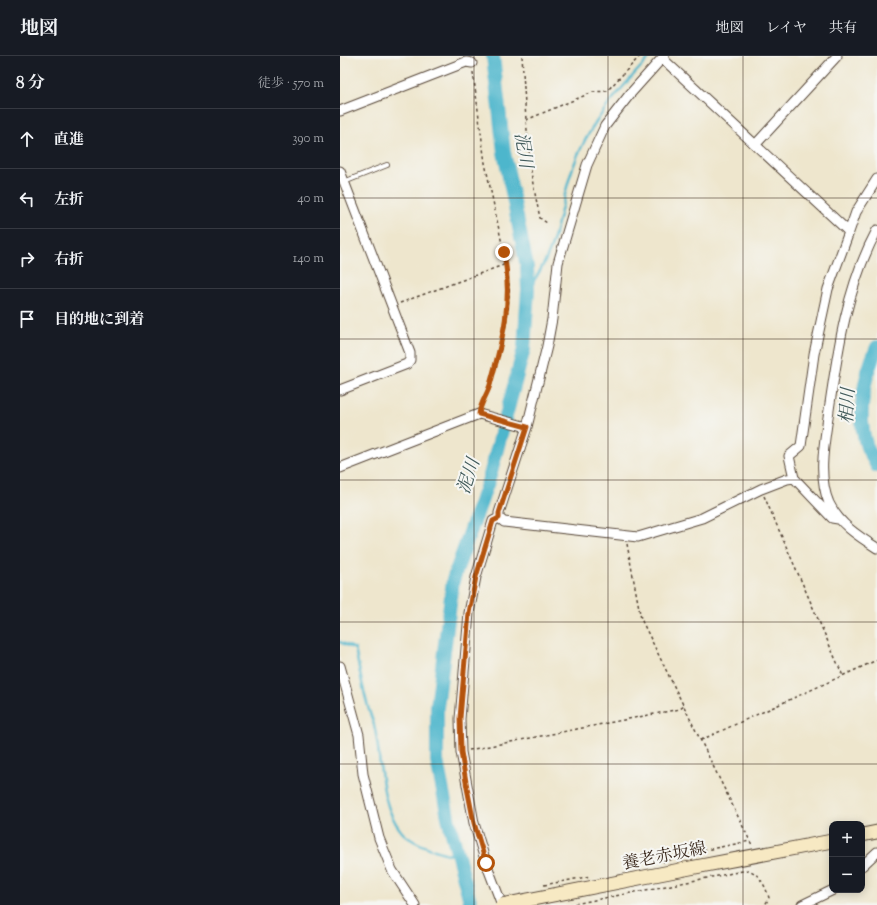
<!DOCTYPE html>
<html lang="ja">
<head>
<meta charset="utf-8">
<style>
	:root { --surface:#171b24; --page:#242831; --text:#f1f3f6; --muted:#9ea1a6; --line:#363941 }
	body { margin:0; font-family:"Sorts Mill Goudy","Noto Serif JP",serif; background:var(--page); color:var(--text) }
	.controls { position:absolute; right:12px; bottom:12px; display:grid; overflow:hidden; border-radius:8px; box-shadow:0 2px 10px #0003 }
	.controls button { width:36px; height:36px; display:grid; place-items:center; padding:0; border:0; border-bottom:1px solid var(--line); background:var(--surface); color:var(--text); font:20px sans-serif }
	.stop { position:absolute; width:12px; height:12px; margin:-9px; border:3px solid #b45309; border-radius:50%; background:#fff }
	.stop.end { background:#b45309; border-color:#fff; box-shadow:0 1px 4px #0008 }
	.list { margin:0; padding:0; list-style:none }
	h2 { display:flex; justify-content:space-between; align-items:center; height:52px; margin:0; padding:0 16px; font-size:17px }
	h2 small { font-size:13px; font-weight:400; color:var(--muted) }
	.list li { display:grid; grid-template-columns:26px 1fr auto; gap:12px; align-items:center; box-sizing:border-box; height:60px; padding:0 16px; border-top:1px solid var(--line) }
	.list b { display:block; font-size:15px; white-space:nowrap }
	.list em { font-size:13px; font-style:normal; color:var(--muted) }
	.icon { flex:none; width:22px; height:22px; fill:none; stroke:currentColor; stroke-width:2; stroke-linecap:round; stroke-linejoin:round }
	.map { position:relative; flex:none; width:537px; height:849px; overflow:hidden }
	header { display:flex; align-items:center; gap:24px; box-sizing:border-box; height:56px; padding:0 20px; background:var(--surface); border-bottom:1px solid var(--line) }
	header strong { font-size:19px }
	nav { display:flex; gap:22px; margin-inline-start:auto; font-size:14px }
	main { display:flex }
	aside { flex:1; background:var(--surface) }
	.map>svg:first-child { display:block }
	.lines { fill:none; stroke-linecap:round; stroke-linejoin:round }
	.stream { stroke:#4eb6cc; stroke-width:2.5 }
	.river { stroke:#4eb6cc; stroke-width:14 }
	.lane-casing { stroke:#564638; stroke-width:6 }
	.street-casing { stroke:#564638; stroke-width:11 }
	.secondary-casing { stroke:#564638; stroke-width:15 }
	.path { stroke:#564638; stroke-width:1.5; stroke-dasharray:3 3; stroke-linecap:butt }
	.lane { stroke:#fff; stroke-width:4.5 }
	.street { stroke:#fff; stroke-width:9 }
	.secondary { stroke:#f7e9c3; stroke-width:13 }
	.secondary-bridge-casing { stroke:#564638; stroke-width:15; stroke-linecap:butt }
	.secondary-bridge { stroke:#f7e9c3; stroke-width:13 }
	.route { stroke:#b45309; stroke-width:5 }
	.grid { fill:none; stroke:#3b2a1e; stroke-width:1; stroke-opacity:0.55 }
	.labels { text-anchor:middle; stroke-width:4; stroke-linejoin:round; paint-order:stroke }
	.street-label { font-size:17px; fill:#3b2a1e; stroke:#f6f6f2 }
	.water-label { font-size:18px; font-style:italic; fill:#425b5b; stroke:#f6f6f2 }
</style>
</head>
<body>
<header>
<strong>地図</strong>
<nav><a>地図</a><a>レイヤ</a><a>共有</a></nav>
</header>
<main>
<aside>
<h2>8 分<small>徒歩 · 570 m</small></h2>
<ul class="list">
<li><svg class="icon" aria-label="ahead" viewBox="0 0 24 24"><path d="M12 20V5M6 11l6-6 6 6"/></svg><div><b>直進</b></div><em>390 m</em></li>
<li><svg class="icon" aria-label="left" viewBox="0 0 24 24"><path d="M17 20v-9H6M10 6l-5 5 5 5"/></svg><div><b>左折</b></div><em>40 m</em></li>
<li><svg class="icon" aria-label="right" viewBox="0 0 24 24"><path d="M7 20v-9h11M14 6l5 5-5 5"/></svg><div><b>右折</b></div><em>140 m</em></li>
<li><svg class="icon" aria-label="arrive" viewBox="0 0 24 24"><path d="M6 21V4h12l-3 4 3 4H6"/></svg><div><b>目的地に到着</b></div></li>
</ul>
</aside>
<div class="map">
<svg width="537" height="849" viewBox="0 0 537 849">
	<rect width="100%" height="100%" fill="#f6f6f2"/>
	<filter id="ink" filterUnits="userSpaceOnUse"><feTurbulence type="fractalNoise" baseFrequency=".025" numOctaves="2"/><feDisplacementMap in="SourceGraphic" scale="8" xChannelSelector="R" yChannelSelector="G"/><feConvolveMatrix kernelMatrix="1 2 1 2 8 2 1 2 1" color-interpolation-filters="sRGB"/></filter>
	<filter id="wash" filterUnits="userSpaceOnUse"><feTurbulence type="fractalNoise" baseFrequency=".012" numOctaves="4" result="noise"/><feDisplacementMap in="SourceGraphic" scale="16" xChannelSelector="R" yChannelSelector="G"/><feGaussianBlur stdDeviation="0.9" result="paint"/><feColorMatrix in="noise" values="0 0 0 0 0 0 0 0 0 0 0 0 0 0 0 0 0 1.4 0 .05"/><feComposite in="paint" operator="in"/></filter>
	<g filter="url(#wash)">
		<rect width="100%" height="100%" fill="#eee6cd"/>
		<g class="lines">
			<path class="stream" d="M188 234C198 219 208 203 213 185 220 162 224 138 232 114 247 69 279 34 311 0
				M0 586 15 593C19 611 22 629 27 647 29 656 33 664 35 673 42 707 39 747 61 775 71 788 103 797 119 801"/>
			<path class="river" d="M537 291C524 320 516 360 527 391 530 398 534 404 537 410
				M131 849 109 766 97 705V651L113 524 149 423 184 293 188 234 187 211 164 96 153 0"/>
		</g>
	</g>
	<g filter="url(#ink)">
		<g class="lines">
			<g class="lane-casing">
				<path id="lane" d="M4 126 47 109"/>
			</g>
			<g class="street-casing">
				<path id="street" d="M323 3 509 176 516 156 537 123
					M0 55 126 6 132 7
					M416 88 497 0
					M0 115 70 297V304L67 308 0 334
					M537 174C507 230 498 292 489 354 485 384 477 419 489 447 499 468 518 480 537 492
					M0 412 139 358 187 371
					M159 462V457L187 371 207 290 212 263 218 207 247 109 265 70 290 38 324 0
					M159 462 153 465 136 521 129 557 120 663 121 696 134 767 146 807 162 849
					M159 462 164 466 298 481 362 462 421 433 447 423 454 422
					M498 463 492 462 454 422 449 400 461 390 474 298 488 233 509 176
					M0 610 19 679 23 718 39 782 52 814 75 849
					M522 810 537 796
					M462 849 493 834"/>
			</g>
			<g class="secondary-casing">
				<path id="secondary" d="M522 779 537 776
					M345 813 492 785"/>
			</g>
			<path class="path" d="M182 0 186 64 192 123 200 162 207 167
				M133 16 145 107 166 207
				M186 64 253 36 267 35 300 0
				M60 247 166 208C167 217 169 226 169 235 168 269 156 321 141 350
				M424 440 503 620
				M287 488 301 563 410 785
				M361 684 537 604
				M129 694 340 653 344 650
				M323 806 351 797 410 785 412 789
				M204 829 251 820
				M229 849 408 814C419 817 426 831 429 842L425 849"/>
			<use href="#lane" class="lane"/>
			<use href="#street" class="street"/>
			<use href="#secondary" class="secondary"/>
			<g class="secondary-bridge-casing">
				<path id="secondary-bridge" d="M162 849 345 813"/>
			</g>
			<use href="#secondary-bridge" class="secondary-bridge"/>
		</g>
	</g>
	<g class="lines" filter="url(#ink)">
		<path class="route" d="M146 807 134 767 127 732 121 696 120 662 129 557 136 521 153 465 159 462V457L187 371 139 358C140 348 147 339 150 329 163 282 173 246 164 196"/>
	</g>
	<path class="grid" d="M134 0V849M268 0V849M403 0V849M0 142H537M0 283H537M0 424H537M0 566H537M0 708H537"/>
	<g class="labels">
		<g class="street-label">
			<text transform="translate(324 799) rotate(-11)" y="6">養老赤坂線</text>
		</g>
		<g class="water-label">
			<text transform="translate(184 94) rotate(81)" y="6">泥川</text>
			<text transform="translate(507 350) rotate(-87)" y="6">相川</text>
			<text transform="translate(128 420) rotate(-72)" y="6">泥川</text>
		</g>
	</g>
</svg>
<div class="controls">
<button>+</button>
<button>−</button>
</div>
<div class="stop" style="left:146px;top:807px"></div>
<div class="stop end" style="left:164px;top:196px"></div>
</div>
</main>
</body>
</html>
